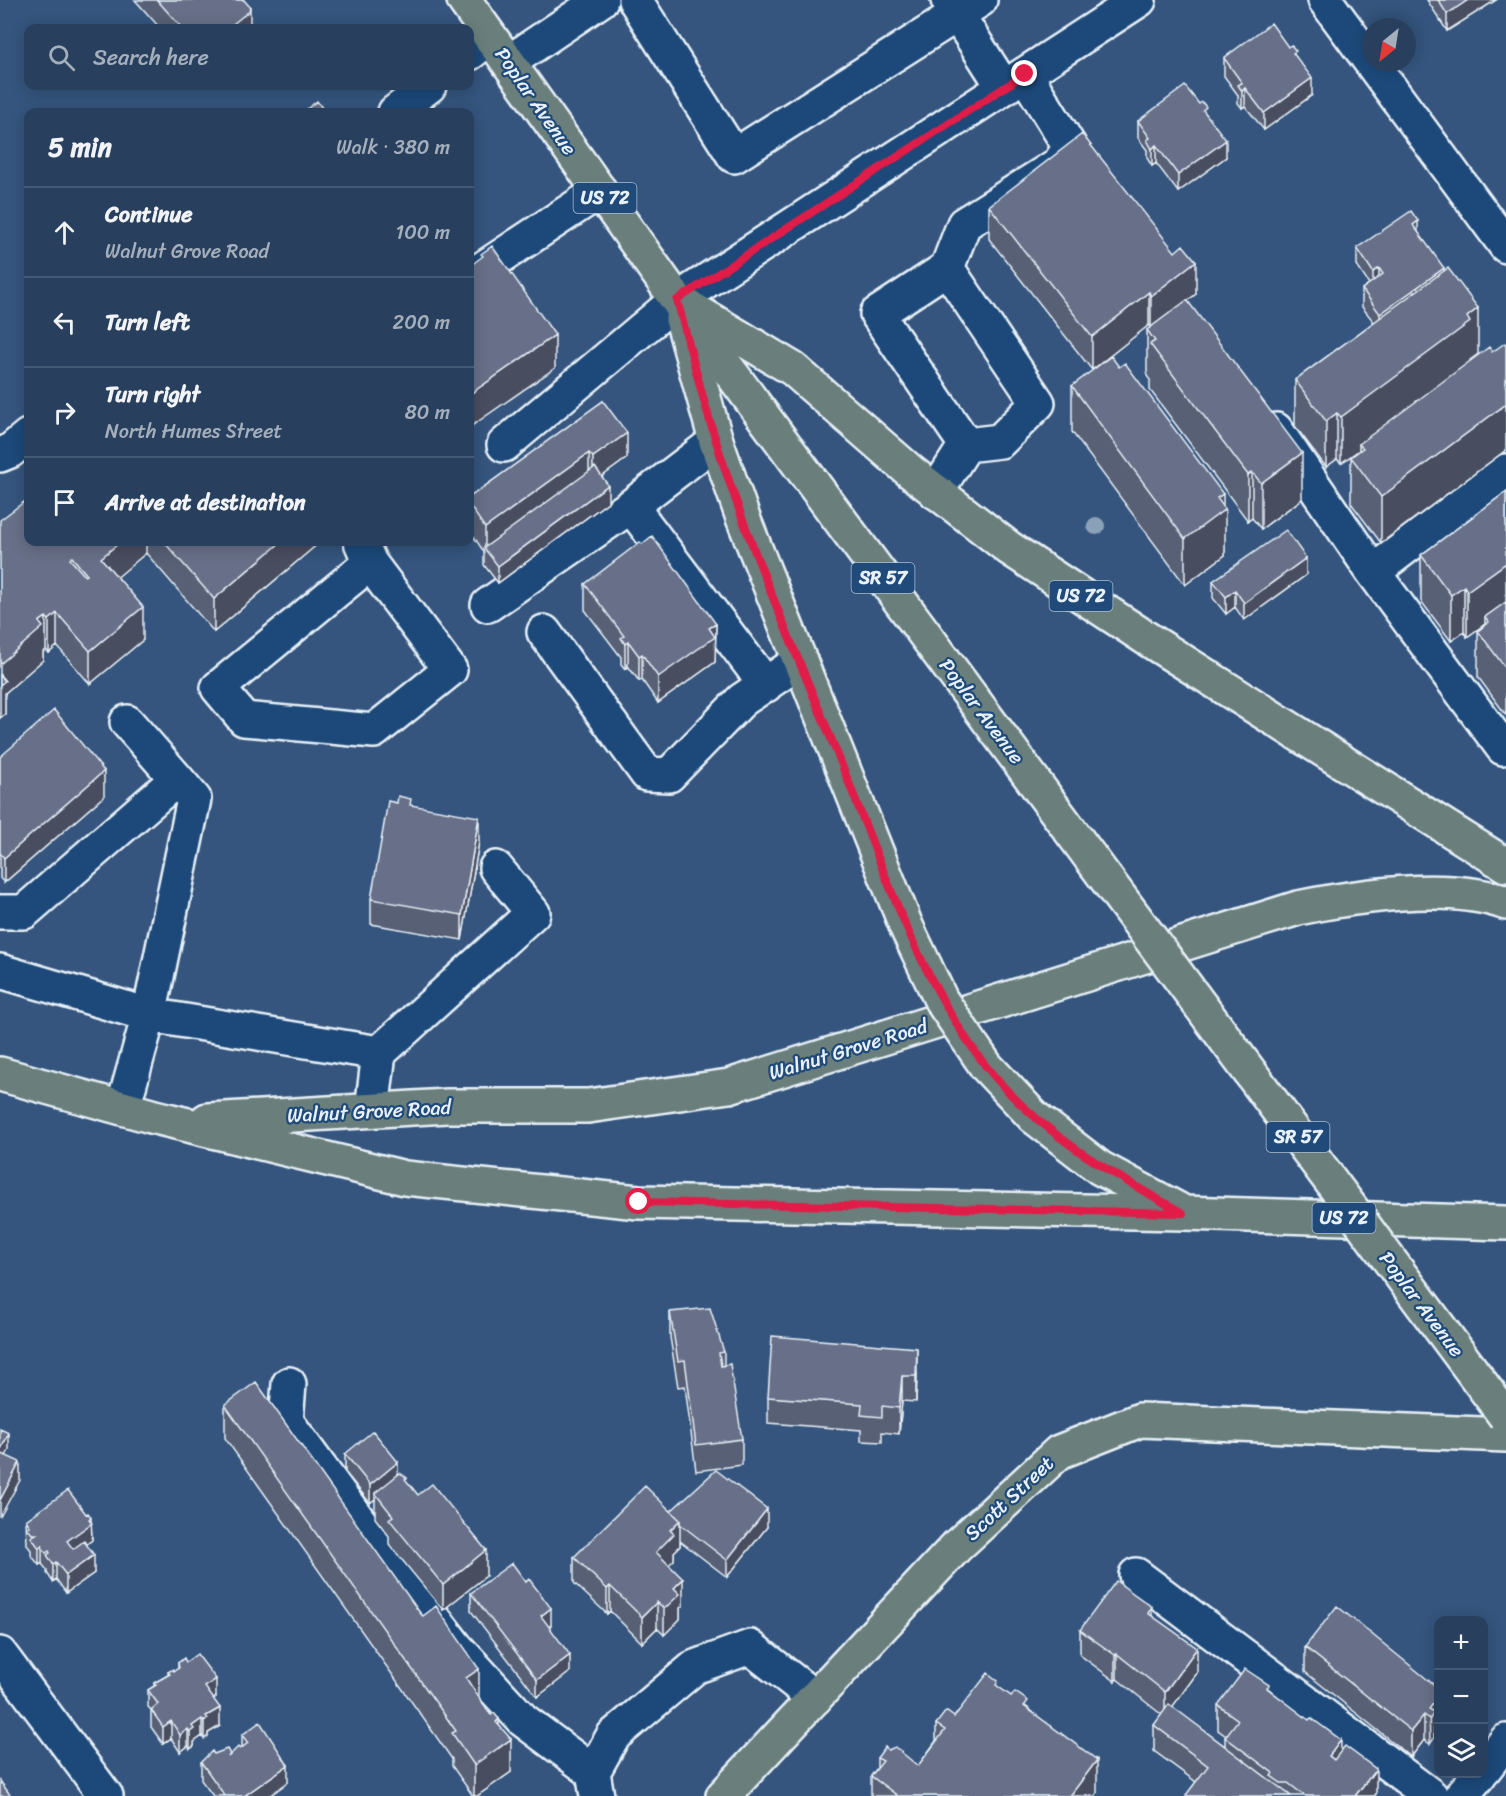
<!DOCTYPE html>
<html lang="en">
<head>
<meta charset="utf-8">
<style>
	:root { --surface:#28405e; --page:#304764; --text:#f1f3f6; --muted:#a5afbc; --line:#445973 }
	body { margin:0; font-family:Sriracha,sans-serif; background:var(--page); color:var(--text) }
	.controls { position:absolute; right:18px; bottom:18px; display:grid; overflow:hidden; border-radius:12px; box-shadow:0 3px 15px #0003 }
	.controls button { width:54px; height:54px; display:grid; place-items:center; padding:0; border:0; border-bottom:2px solid var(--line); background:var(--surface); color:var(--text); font:30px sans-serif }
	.compass { position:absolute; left:1362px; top:18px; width:54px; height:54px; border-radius:50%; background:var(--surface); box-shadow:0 3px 15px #0003; rotate:210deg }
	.stop { position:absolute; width:18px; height:18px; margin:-14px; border:4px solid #e11d48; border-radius:50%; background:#fff }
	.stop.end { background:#e11d48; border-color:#fff; box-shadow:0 2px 6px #0008 }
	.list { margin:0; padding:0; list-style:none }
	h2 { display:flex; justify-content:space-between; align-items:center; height:78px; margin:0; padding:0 24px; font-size:26px }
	h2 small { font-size:20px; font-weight:400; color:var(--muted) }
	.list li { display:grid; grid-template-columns:39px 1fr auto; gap:18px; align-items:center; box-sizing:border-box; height:90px; padding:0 24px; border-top:2px solid var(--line) }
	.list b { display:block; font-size:22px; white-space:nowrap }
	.list p { margin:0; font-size:20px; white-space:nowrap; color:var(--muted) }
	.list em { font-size:20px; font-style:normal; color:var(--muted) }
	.icon { flex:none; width:33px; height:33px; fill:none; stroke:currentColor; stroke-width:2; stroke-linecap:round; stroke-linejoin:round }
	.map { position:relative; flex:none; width:1506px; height:1796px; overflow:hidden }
	.search { position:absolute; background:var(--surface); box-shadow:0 3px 15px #0003; left:24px; top:24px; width:450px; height:66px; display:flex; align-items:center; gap:15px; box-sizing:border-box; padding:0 21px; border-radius:12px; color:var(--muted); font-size:22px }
	.panel { position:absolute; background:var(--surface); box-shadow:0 3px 15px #0003; left:24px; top:108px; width:450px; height:438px; border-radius:12px }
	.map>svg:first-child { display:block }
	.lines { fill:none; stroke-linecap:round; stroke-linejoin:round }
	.minor-casing { stroke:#e8f1f8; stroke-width:38 }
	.major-casing { stroke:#e8f1f8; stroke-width:38 }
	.minor { stroke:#1f4a7a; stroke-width:33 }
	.major { stroke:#6b7f7c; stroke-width:33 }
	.major-bridge-casing { stroke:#e8f1f8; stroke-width:38; stroke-linecap:butt }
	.major-bridge { stroke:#6b7f7c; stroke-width:33 }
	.tree { fill:#8ba1b7 }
	.wall { fill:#596076; stroke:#e8f1f8; stroke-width:1.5 }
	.shaded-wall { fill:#484e60; stroke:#e8f1f8; stroke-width:1.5 }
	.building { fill:#677089; stroke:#e8f1f8; stroke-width:1.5; fill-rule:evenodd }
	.route { stroke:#e11d48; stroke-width:8 }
	.labels { text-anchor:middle; stroke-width:4.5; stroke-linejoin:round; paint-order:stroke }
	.shield { fill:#1f4a7a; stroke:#acbfd2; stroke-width:1.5 }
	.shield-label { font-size:18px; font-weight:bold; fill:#e8f1f8 }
	.street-label { font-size:20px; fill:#e8f1f8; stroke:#1f4a7a }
</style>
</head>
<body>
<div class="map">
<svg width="1506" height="1796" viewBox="0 0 1506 1796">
	<rect width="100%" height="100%" fill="#35557e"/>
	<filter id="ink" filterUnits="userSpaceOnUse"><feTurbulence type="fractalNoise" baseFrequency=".0167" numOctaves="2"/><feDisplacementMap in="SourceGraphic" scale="12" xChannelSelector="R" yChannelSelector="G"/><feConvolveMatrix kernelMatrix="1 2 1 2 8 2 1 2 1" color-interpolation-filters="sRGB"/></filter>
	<g filter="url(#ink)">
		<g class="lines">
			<g class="minor-casing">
				<path id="minor" d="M635 0 734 156 980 0
					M948 0 1004 88
					M1325 0 1506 246
					M470 53 490 37
					M509 62 601 0
					M395 112 429 86
					M947 268 1038 403 1000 441 966 445
					M470 277 600 191
					M1276 430 1373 572
					M504 445 677 300 1139 0
					M0 455 10 451 28 436
					M1506 471 1373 572 1503 748 1506 746
					M936 492 966 445 877 314 947 268 964 224 1059 164 1070 147 1025 74
					M631 506 766 685
					M361 542 370 563 450 670 374 731 244 719 218 688 370 563
					M488 605 631 506 716 441
					M544 632 647 774 669 775 742 700 800 661
					M127 722 177 779
					M0 912H24L177 779 194 799 149 1015 123 1108
					M0 971 149 1015 379 1053
					M372 1110 379 1053 533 913 496 868
					M289 1384 286 1421 367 1532 456 1647 523 1720 593 1772
					M1136 1575 1431 1796
					M0 1654 106 1796
					M1484 1769 1506 1741
					M597 1796 593 1772 613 1736 695 1667 750 1647 815 1698
					M1461 1796 1480 1774"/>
			</g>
			<g class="major-casing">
				<path id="major" d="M464 0 677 300 1090 857
					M689 307 793 369 911 472 1009 548 1146 638 1506 865
					M682 319 716 441 743 518 906 926
					M0 1074 151 1116 405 1178 639 1202 1183 1213 1506 1223
					M1034 1117 1100 1168 1179 1210
					M207 1120 447 1106H588L729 1086 1298 908C1357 896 1448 882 1506 903
					M723 1796 957 1546 1059 1452 1140 1420 1506 1435"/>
			</g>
			<use href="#minor" class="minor"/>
			<use href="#major" class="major"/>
			<g class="major-bridge-casing">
				<path id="major-bridge" d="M1090 857 1506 1417
					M906 926 941 1000 986 1066 1034 1117"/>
			</g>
			<use href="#major-bridge" class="major-bridge"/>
		</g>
		<circle class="tree" cx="1096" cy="526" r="9"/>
		<path class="wall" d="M135 0H244L250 28H160Z
			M1427 0H1496L1447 31Z
			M1296 57 1312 95 1264 130 1245 106 1242 108 1238 103V95L1224 76V58Z
			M1206 114 1226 157 1178 192 1156 163 1152 166 1147 158V150L1138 138V121Z
			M989 206 1196 294 1187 301 1302 499 1261 529 1252 518 1248 521 1150 390V380L1147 376V330L1151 327 1149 325 1092 370 989 239Z
			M1418 232 1444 271 1478 354 1470 361 1492 352 1506 345V450L1381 543 1351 503V457L1359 451V450L1341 463 1337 459 1326 467 1295 426V380L1374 322 1362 307V289L1369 284 1357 266V248Z
			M1072 386 1223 506 1225 555 1185 585 1072 432Z
			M603 401 627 458 602 476 608 502 498 583 484 565V552L470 531V497Z
			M1506 492V715L1478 677V631L1485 625V624L1467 637 1464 632 1451 641 1421 601V555Z
			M28 542H320L214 632 146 553 117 577 143 640 90 684 57 646 49 653 46 650 43 652V660L5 693V714L0 718Z
			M1306 575 1244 620 1235 607 1226 614 1213 598V581Z
			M585 584 716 624 715 662 658 703 642 680 639 681 628 666 625 669 621 664V657L585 610Z
			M0 757 104 796 4 883 0 878Z
			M479 842 462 940 371 924V899Z
			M670 1312 724 1352V1365L742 1439V1465L696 1471 685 1386 678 1387 670 1337Z
			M917 1374 916 1402 902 1401 899 1434 882 1432V1442L861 1441V1430L768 1423V1397Z
			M225 1405 423 1616 487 1710 499 1725 511 1772 477 1796H473L452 1766V1759L225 1438Z
			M345 1454 398 1474 407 1482 486 1576 443 1610 389 1544V1536L375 1518V1499L370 1503 345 1472Z
			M671 1511 767 1527 727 1577 680 1541V1546L674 1552V1560L668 1565 683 1605 680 1608V1619L664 1635 657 1628 642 1643 610 1611 607 1614 574 1583V1557Z
			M26 1520 91 1522 92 1540 86 1545 94 1573 66 1593 56 1579 53 1582 47 1573V1570L42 1564V1563L39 1565 31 1555V1550L27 1545Z
			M471 1593 551 1625 549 1627 570 1672 537 1697 471 1611Z
			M1152 1616 1197 1673 1172 1707 1225 1746V1737L1226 1736 1218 1730V1705L1269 1689 1341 1751 1376 1794 1374 1796H1186L1196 1782 1154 1751V1725L1162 1715 1117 1679 1115 1681 1080 1655V1630Z
			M1305 1647 1438 1697V1723L1434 1728V1738L1430 1744 1424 1740 1411 1757 1305 1672Z
			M178 1663 216 1697 213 1699 220 1726 208 1733V1736L204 1739 202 1736 194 1742V1746L190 1749 188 1746 180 1752 171 1738 163 1744 151 1727V1710L148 1707V1690L154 1686V1683L168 1675V1672L174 1671 178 1669Z
			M998 1687 1028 1708 1097 1793 1095 1796H871V1776L877 1768V1758L888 1750 918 1766 936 1741V1724L954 1717Z
			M242 1735 288 1782 269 1796H213L201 1780V1762L230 1755 240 1749 242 1748Z"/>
		<path class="shaded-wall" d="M1468 0H1496L1447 31V14Z
			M250 7V28H228Z
			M1312 78V95L1264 130V113Z
			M1245 88V106L1242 108V91Z
			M1226 140V157L1178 192V175Z
			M1156 145V163L1152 166V149Z
			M1418 221V239L1413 225Z
			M1196 261V294L1151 329V296Z
			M1379 268V285L1373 290V272Z
			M1444 268V285L1380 331V314Z
			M1149 292V325L1092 370V337Z
			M1478 308V354L1470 360V368L1359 444V450L1341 463V417Z
			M555 335V368L470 427V394Z
			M1506 404V450L1381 543V497Z
			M1337 413V459L1326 467V421Z
			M627 433V458L593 483V457Z
			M589 453V478L485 549V528Z
			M1302 453V499L1261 529V483Z
			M1252 472V518L1248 521V475Z
			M608 485V502L498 583V566Z
			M1223 494V511L1225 509V555L1185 585V539L1217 498Z
			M120 542H146V553L101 591V558Z
			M281 542H320L214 632V599Z
			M1306 558V575L1244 620V603Z
			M1506 563V609L1485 617V624L1467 637V591Z
			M1464 586V632L1451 641V595Z
			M1235 590V607L1226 614V597Z
			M143 607V640L90 684V651Z
			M57 613V646L49 653V620Z
			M46 617V650L43 652V660L5 693V714L0 718V664L39 622Z
			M716 624 715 662 658 703V677L709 628Z
			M628 641V666L625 669V644Z
			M642 654V680L639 681V656Z
			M104 771V796L4 883V858Z
			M479 817V842L462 940V915Z
			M917 1348V1374L916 1402V1376Z
			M902 1376V1401L899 1434V1408Z
			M9 1433V1450L0 1468V1451Z
			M20 1462V1480L0 1517V1500Z
			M398 1462V1480L375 1493V1499L370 1503V1485Z
			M767 1509V1527L727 1577V1560Z
			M91 1517 92 1540 67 1559V1541Z
			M680 1520V1546L674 1552V1560L656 1577V1552L670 1530Z
			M43 1545 42 1547V1563L39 1565V1548Z
			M486 1550V1576L443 1610V1585Z
			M94 1555V1573L66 1593V1575Z
			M56 1562V1579L53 1582V1564Z
			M683 1579V1605L680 1608V1619L664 1635V1609L674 1588Z
			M610 1586V1611L607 1614V1589Z
			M657 1602V1628L642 1643V1617Z
			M1152 1607V1632L1148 1613Z
			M551 1608V1625L541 1633V1616Z
			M1197 1648V1673L1165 1717V1692Z
			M1117 1654V1679L1115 1681V1655Z
			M570 1655V1672L537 1697V1680Z
			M479 1669V1702L466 1678Z
			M216 1679V1697L205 1705V1687Z
			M1438 1697V1723L1434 1728V1738L1430 1744 1429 1709Z
			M220 1708V1726L208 1733V1736L204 1739V1721L206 1716Z
			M1424 1715V1740L1411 1757V1731Z
			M202 1719V1736L194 1742V1746L190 1749V1732L192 1726Z
			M499 1719V1748L511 1739V1772L477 1796H474V1765L496 1722Z
			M171 1721V1738L163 1744V1727Z
			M188 1729V1746L180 1752V1735Z
			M1341 1740V1765L1329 1756Z
			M1097 1760V1793L1095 1796H1070Z
			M288 1765V1782L269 1796H244Z
			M1376 1769V1794L1374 1796H1355Z"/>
		<path class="building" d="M157 0H244L250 7 249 11 228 28H182Z
			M1438 0H1468L1447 14Z
			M1271 23 1288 47 1291 45 1296 51 1293 53 1312 78 1264 113 1245 88 1242 91 1238 85 1242 83 1224 58Z
			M1185 86 1199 104 1202 102 1206 107 1203 110 1226 140 1178 175 1156 145 1152 149 1147 140 1150 138 1138 121Z
			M317 101 325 112H303Z
			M1082 134 1175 252 1183 245 1196 261 1151 296 1149 292 1092 337 989 206Z
			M1411 211 1418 221 1413 225 1444 268 1380 314 1362 289 1383 274 1379 268 1373 272 1357 248Z
			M492 246 555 335 470 394V266L483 256 481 254Z
			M1448 268 1478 308 1467 317 1470 322 1341 417 1337 413 1326 421 1295 380Z
			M1187 300 1302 453 1261 483 1252 472 1248 475 1150 344 1155 341 1147 330Z
			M1505 343 1506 345V404L1381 497 1351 457 1363 448 1359 444 1489 347 1492 352Z
			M1111 356 1119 367 1125 363 1223 494 1217 498 1225 509 1185 539 1072 386Z
			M603 401 627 433 593 457 589 453 485 528 470 506V497Z
			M595 467 608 485 498 566 484 548Z
			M1506 492V563L1467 591 1464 586 1451 595 1421 555Z
			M28 499V542H120L101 558 143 607 90 651 57 613 49 620 46 617 39 622 43 627 0 664V520ZM72 557 87 575 85 576 70 559Z
			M1286 530 1306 558 1244 603 1235 590 1226 597 1213 581Z
			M652 536 716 624 709 628 715 637 658 677 642 654 639 656 628 641 625 644 621 638 624 636 585 584 640 542 642 544Z
			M164 542H281L214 599Z
			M1506 602V669L1478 631 1489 622 1485 617Z
			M0 675 5 681 0 685Z
			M54 710 104 771 4 858 0 853V757Z
			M398 796 411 799 410 805 479 817 462 915 371 899 388 801 397 803Z
			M710 1308 724 1352 719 1353 721 1366 730 1364 742 1439 696 1445 685 1360 678 1361 670 1312Z
			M772 1336 917 1348 916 1376H902L899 1408 882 1406V1417L861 1415 862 1404 768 1397Z
			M256 1382 420 1613 423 1616 436 1606 479 1669 466 1678 487 1710 491 1715 494 1713 499 1719 496 1722 511 1739 474 1765 452 1733 456 1731 225 1405Z
			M0 1429 9 1433 0 1451Z
			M373 1431 398 1462 370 1485 345 1454Z
			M0 1453 20 1462 0 1500Z
			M716 1470 767 1509 727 1560 680 1524V1520L671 1511Z
			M400 1473 407 1478 405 1479 418 1495 432 1484 486 1550 443 1585 389 1519 393 1516 375 1493Z
			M645 1486 680 1520 670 1530 674 1534 656 1552 683 1579 674 1588 680 1594 664 1609 657 1602 642 1617 610 1586 607 1589 574 1557Z
			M68 1490 86 1514 88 1513 91 1517 89 1519 92 1523 67 1541 73 1549 84 1541 94 1555 66 1575 56 1562 53 1564 47 1555 50 1553 49 1551 46 1553 42 1547 43 1545 39 1548 31 1537 36 1534H32L27 1528 30 1526 26 1520Z
			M512 1563 526 1582 529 1579 551 1608 541 1616 570 1655 537 1680 471 1593Z
			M1116 1581 1152 1607 1148 1613 1197 1648 1165 1692 1117 1654 1115 1655 1080 1630Z
			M1337 1606 1438 1688V1697L1429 1709 1434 1712 1430 1719 1424 1715 1411 1731 1305 1647Z
			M197 1654 216 1679 205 1687 220 1708 206 1716 208 1719 204 1721 202 1719 192 1726 194 1729 190 1732 188 1729 180 1735 171 1721 163 1727 151 1710 158 1704 148 1690 156 1685 154 1683 170 1674 168 1672 173 1669 174 1671 179 1668 178 1663 184 1658 186 1662Z
			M1245 1669 1269 1685 1267 1688 1309 1720 1311 1718 1341 1740 1329 1756 1334 1760 1345 1746 1376 1769 1355 1796H1305L1288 1783H1281L1271 1776 1273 1773 1225 1737 1238 1720 1218 1705Z
			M988 1673 998 1681 996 1685 1011 1696 1015 1692 1028 1701 1024 1706 1097 1760 1070 1796H898L871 1776 883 1761 877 1758 885 1747 888 1750 895 1747 918 1766 945 1730 936 1724 946 1711 954 1717Z
			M1169 1704 1291 1796H1188L1186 1795 1208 1766 1154 1725Z
			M260 1722 288 1765 244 1796H225L201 1762 212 1751 214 1754 227 1749 230 1754 228 1757 238 1747 240 1749 248 1743 242 1735Z
			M0 1781 11 1796H0Z"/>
	</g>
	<g class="lines" filter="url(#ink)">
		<path class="route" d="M639 1202 1183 1213C1110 1173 1037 1132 985 1065 919 979 885 873 845 773 801 663 751 554 716 441 701 394 690 347 677 300L1025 74"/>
	</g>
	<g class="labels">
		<g class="shield">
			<rect x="573.5" y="183" width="63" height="30" rx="4.5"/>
			<rect x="851.5" y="563" width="63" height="30" rx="4.5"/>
			<rect x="1049.5" y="581" width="63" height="30" rx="4.5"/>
			<rect x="1266.5" y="1122" width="63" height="30" rx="4.5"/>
			<rect x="1312.5" y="1203" width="63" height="30" rx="4.5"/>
		</g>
		<g class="shield-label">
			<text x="605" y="204">US 72</text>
			<text x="883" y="584">SR 57</text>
			<text x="1081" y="602">US 72</text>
			<text x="1298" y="1143">SR 57</text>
			<text x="1344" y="1224">US 72</text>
		</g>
		<g class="street-label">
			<text transform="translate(536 101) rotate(55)" y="7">Poplar Avenue</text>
			<text transform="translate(982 711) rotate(53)" y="7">Poplar Avenue</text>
			<text transform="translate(848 1049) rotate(-17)" y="7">Walnut Grove Road</text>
			<text transform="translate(369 1111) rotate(-3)" y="7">Walnut Grove Road</text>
			<text transform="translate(1422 1304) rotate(53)" y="7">Poplar Avenue</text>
			<text transform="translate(1009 1498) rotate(-43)" y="7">Scott Street</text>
		</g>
	</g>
</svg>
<div class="controls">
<button>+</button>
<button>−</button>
<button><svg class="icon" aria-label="layers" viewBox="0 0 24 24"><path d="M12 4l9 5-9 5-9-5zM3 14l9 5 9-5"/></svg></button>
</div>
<svg class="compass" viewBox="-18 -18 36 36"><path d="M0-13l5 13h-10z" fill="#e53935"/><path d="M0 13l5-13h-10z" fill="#a5afbc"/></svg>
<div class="stop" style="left:639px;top:1202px"></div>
<div class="stop end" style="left:1025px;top:74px"></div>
<div class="search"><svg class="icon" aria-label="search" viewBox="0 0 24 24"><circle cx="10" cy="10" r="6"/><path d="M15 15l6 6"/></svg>Search here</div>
<section class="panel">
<h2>5 min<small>Walk · 380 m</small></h2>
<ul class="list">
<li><svg class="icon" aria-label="ahead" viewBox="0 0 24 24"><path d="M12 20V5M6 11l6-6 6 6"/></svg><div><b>Continue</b><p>Walnut Grove Road</p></div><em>100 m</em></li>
<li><svg class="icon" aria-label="left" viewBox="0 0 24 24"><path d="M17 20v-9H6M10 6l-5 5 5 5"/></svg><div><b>Turn left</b></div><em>200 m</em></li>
<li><svg class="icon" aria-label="right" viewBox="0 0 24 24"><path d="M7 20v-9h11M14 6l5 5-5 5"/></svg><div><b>Turn right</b><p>North Humes Street</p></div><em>80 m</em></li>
<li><svg class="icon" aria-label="arrive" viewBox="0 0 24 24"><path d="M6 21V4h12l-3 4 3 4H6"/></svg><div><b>Arrive at destination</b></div></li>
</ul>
</section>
</div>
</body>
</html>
